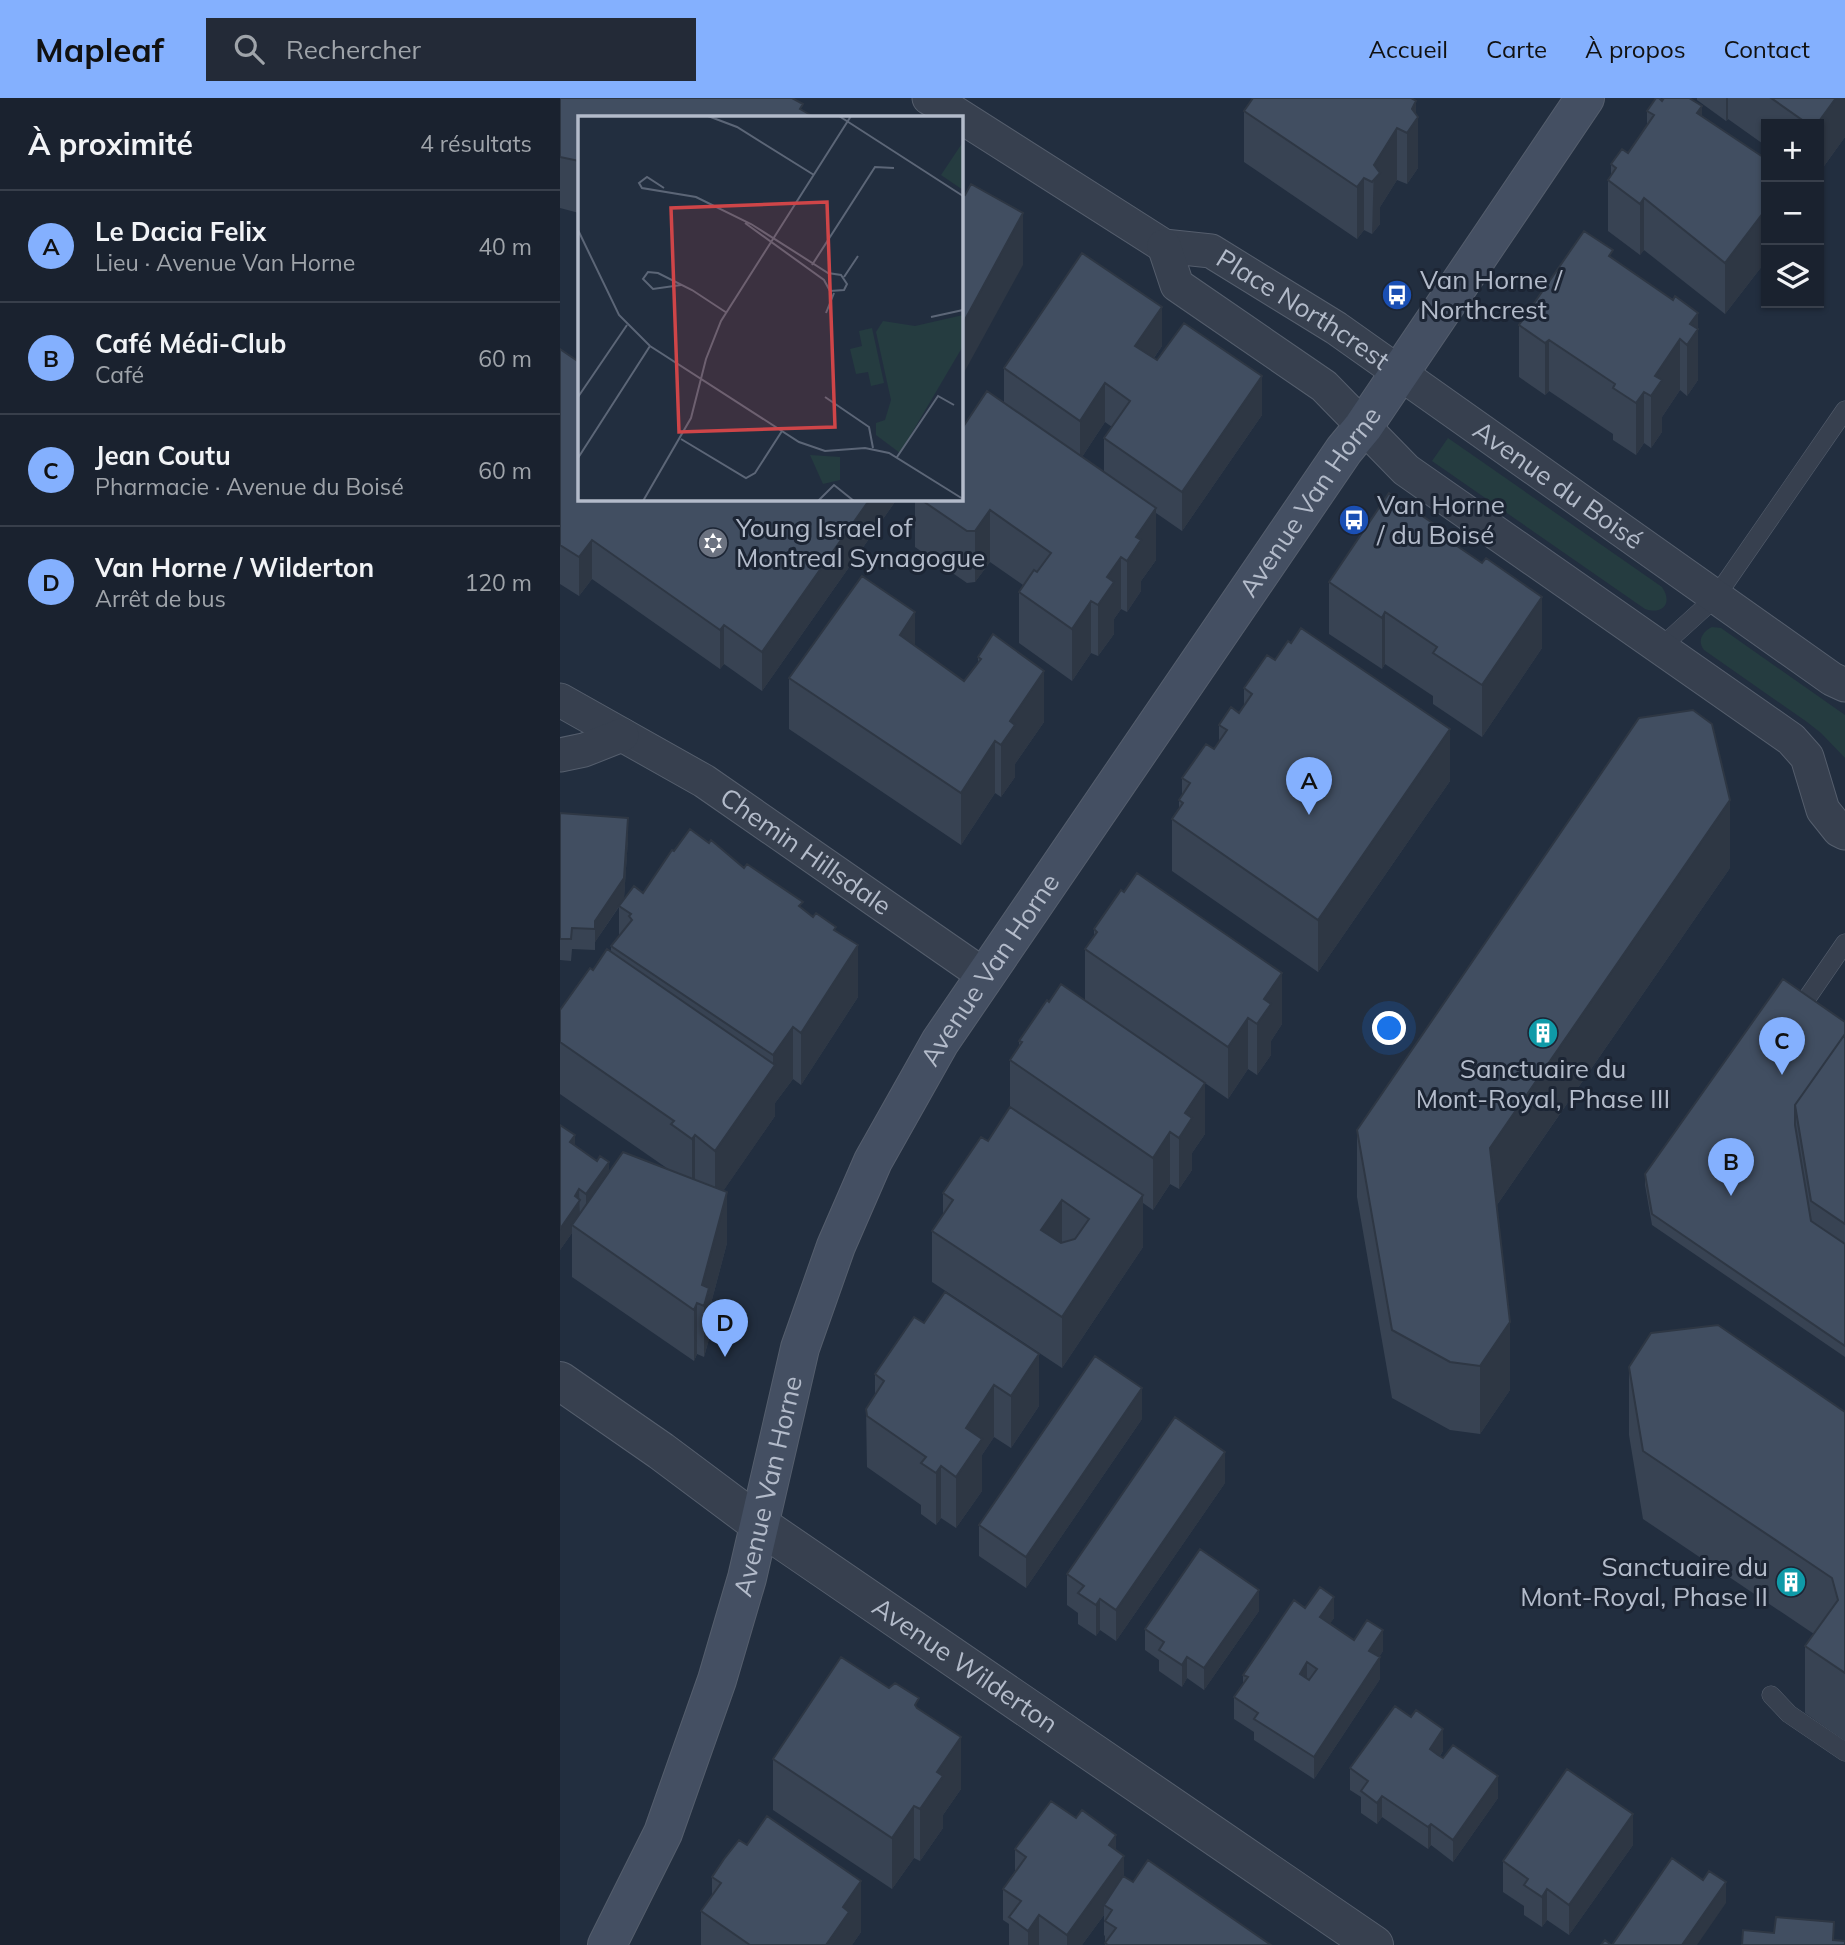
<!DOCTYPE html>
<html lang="fr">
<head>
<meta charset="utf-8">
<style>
	:root { --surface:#1a222f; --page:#232a37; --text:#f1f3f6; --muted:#9fa4aa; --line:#383f4b; --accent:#84b0fe }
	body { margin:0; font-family:Mulish,sans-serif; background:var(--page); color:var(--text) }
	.controls { position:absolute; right:21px; top:21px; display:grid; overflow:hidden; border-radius:0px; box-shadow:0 2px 5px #0004 }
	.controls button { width:63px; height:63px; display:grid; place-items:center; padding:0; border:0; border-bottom:2px solid var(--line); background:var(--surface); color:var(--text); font:35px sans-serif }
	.you { position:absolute; left:830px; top:931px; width:24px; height:24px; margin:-18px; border:5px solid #fff; border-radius:50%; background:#1a73e8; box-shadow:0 0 0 10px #1a73e833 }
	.badge { display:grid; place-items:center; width:46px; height:46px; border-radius:50%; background:var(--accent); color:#111; font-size:23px; font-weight:700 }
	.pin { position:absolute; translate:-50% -58px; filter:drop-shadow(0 2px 4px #0008) }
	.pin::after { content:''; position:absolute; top:37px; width:24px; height:21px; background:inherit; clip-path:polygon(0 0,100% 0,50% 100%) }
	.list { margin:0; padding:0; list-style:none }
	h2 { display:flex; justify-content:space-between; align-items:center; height:91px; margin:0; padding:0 28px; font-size:30px }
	h2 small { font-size:23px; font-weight:400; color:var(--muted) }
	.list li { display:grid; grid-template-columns:46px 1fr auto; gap:21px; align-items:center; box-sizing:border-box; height:112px; padding:0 28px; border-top:2px solid var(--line) }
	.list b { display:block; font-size:26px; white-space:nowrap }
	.list p { margin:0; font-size:23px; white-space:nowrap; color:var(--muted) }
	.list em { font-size:23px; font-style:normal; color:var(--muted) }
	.icon { flex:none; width:38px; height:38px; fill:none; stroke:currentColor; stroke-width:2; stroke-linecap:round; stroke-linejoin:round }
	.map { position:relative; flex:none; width:1285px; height:1847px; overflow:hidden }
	header { display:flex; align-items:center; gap:42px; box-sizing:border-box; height:98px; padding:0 35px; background:var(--accent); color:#111 }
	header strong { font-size:33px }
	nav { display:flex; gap:38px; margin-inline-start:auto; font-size:24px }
	.search { width:490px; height:63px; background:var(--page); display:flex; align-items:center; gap:18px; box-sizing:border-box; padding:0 24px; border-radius:0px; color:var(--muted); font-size:26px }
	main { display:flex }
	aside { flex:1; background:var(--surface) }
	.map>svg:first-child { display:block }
	.green { fill:#253c40 }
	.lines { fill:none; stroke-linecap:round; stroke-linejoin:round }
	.service-casing { stroke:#555e6d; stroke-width:19 }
	.minor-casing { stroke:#555e6d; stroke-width:35 }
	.tertiary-casing { stroke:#555e6d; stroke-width:40 }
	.secondary-casing { stroke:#555e6d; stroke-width:40 }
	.service { stroke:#37404f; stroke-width:18 }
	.minor { stroke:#37404f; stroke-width:33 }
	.tertiary { stroke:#37404f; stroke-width:38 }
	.secondary { stroke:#444f62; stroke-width:38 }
	.wall { fill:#384353; fill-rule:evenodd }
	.shaded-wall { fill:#2e3744 }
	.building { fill:#414e61; stroke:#2e3744; stroke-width:2; fill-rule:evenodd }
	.labels { text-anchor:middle; stroke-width:6; stroke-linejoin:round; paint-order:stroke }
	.poi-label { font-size:26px; fill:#b3bbca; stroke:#1c2534; text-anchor:start }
	.street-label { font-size:26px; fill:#b3bbca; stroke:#1c2534 }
	.inset-road { fill:none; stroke:#5c6677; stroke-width:2 }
	.view { fill:#cf4548; fill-opacity:0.15; stroke:#cf4548; stroke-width:3.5 }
	.inset-edge { fill:none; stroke:#b3bbca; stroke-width:3.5 }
</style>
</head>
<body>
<header>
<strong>Mapleaf</strong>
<div class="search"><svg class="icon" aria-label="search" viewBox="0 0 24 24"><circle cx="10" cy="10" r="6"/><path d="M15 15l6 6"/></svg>Rechercher</div>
<nav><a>Accueil</a><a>Carte</a><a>À propos</a><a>Contact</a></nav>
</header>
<main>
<aside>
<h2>À proximité<small>4 résultats</small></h2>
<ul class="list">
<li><span class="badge">A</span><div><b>Le Dacia Felix</b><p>Lieu · Avenue Van Horne</p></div><em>40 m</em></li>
<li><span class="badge">B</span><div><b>Café Médi-Club</b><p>Café</p></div><em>60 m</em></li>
<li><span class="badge">C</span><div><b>Jean Coutu</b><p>Pharmacie · Avenue du Boisé</p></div><em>60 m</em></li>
<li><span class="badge">D</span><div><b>Van Horne / Wilderton</b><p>Arrêt de bus</p></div><em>120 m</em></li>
</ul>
</aside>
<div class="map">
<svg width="1285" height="1847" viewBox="0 0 1285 1847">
	<rect width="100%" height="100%" fill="#222e3f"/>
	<path class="green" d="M888 340 1102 489C1113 505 1103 517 1085 511L872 363Z
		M1152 529 1161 530 1285 617V660L1261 635 1247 624 1144 552C1137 543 1142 534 1152 529Z"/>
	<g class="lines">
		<g class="service-casing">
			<path id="service" d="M1101 549 1155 500 1285 312
				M1243 906 1285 845
				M1211 1597 1229 1616 1285 1654"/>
		</g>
		<g class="minor-casing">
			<g id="minor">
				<path id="s1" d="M369 0 392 13 604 148 651 153 776 230 1272 581 1285 587"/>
				<path d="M604 148 617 187 764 288 846 372 1231 641 1247 659 1263 712 1279 732 1285 735"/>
				<path id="s2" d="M0 602 144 683 425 878"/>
				<path d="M0 657 24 652 62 637"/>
			</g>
		</g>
		<g class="tertiary-casing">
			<g id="tertiary">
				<path id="s3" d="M0 1283 101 1353 200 1427 814 1847"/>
			</g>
		</g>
		<g class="secondary-casing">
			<g id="secondary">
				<path id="s4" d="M47 1847 103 1735 157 1582 187 1480 240 1250 276 1148 313 1063 380 944 784 352 803 329 1025 0"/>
			</g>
		</g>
		<use href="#service" class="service"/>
		<use href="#minor" class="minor"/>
		<use href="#tertiary" class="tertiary"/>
		<use href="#secondary" class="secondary"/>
	</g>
	<path class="wall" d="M0 0 19 19V115L0 110Z
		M1137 0H1285V39L1259 75V26H1206V48L1168 21 1166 23 1137 2Z
		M1102 3 1142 18 1206 61V163L1165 216 1084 152 1080 157 1048 133V82L1051 78V66L1068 55 1087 27V13Z
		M684 13 856 17 858 70 847 86 837 82 820 109V126L812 136 804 132 797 141 684 64Z
		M1053 161 1113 202 1138 266V282L1127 298 1120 292 1102 319V334L1091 350 1084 345 1076 357 1053 342V336L989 293 985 297 959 279V227Z
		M602 248 594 260 702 317 622 433 596 415V462L581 483V493L567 514 561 511 554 521V536L538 558 531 555 512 583 459 545V494L463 487 430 464 415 484 407 485 355 449V401H401L444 304V270ZM545 324 552 329 544 340V374L522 359Z
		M0 251 19 401H337L202 593 164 566 160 571 32 481 19 498 0 486Z
		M887 442 982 550 922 639 873 606V598L825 566 822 571 769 536V484Z
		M433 536 484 624 455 666V679L441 699 435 695 401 747 229 631V580L355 548 404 583 418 565V559Z
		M684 590 890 683 758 874 612 773V721L619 711V702L622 697V680L654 651 659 643V627L679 615 684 608Z
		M0 715 68 741 64 800 83 795 114 753 184 770 253 819 276 833 298 899 241 987 233 981 215 1005V1018L163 1093 167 1145 149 1213V1241L144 1259 137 1256 134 1263 12 1179V1135L0 1152V1027L15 1048 49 1075 111 1073 0 996V912L33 872 51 854V848L59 838V809L35 844V852L12 851 11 863 0 862Z
		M1170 770 937 1107 950 1292 920 1336 890 1332 832 1300 797 1099V1032Z
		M534 831 722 926 711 943V957L697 977 688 971 668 1001 645 985V1036L632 1055V1072L619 1091 610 1086 593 1112 583 1105V1149L502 1270 372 1184V1133L383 1118V1095L428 1043 450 1010V962L459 949V943L489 904 525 902V851L534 838Z
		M1285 924V1259L1092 1127 1085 1087V1076Z
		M354 1219 479 1308 451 1350 434 1339 422 1357V1393L396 1430 381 1420 376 1427 361 1416V1407L307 1369 306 1311 315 1297V1276Z
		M1069 1269 1285 1314V1643L1245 1615V1548L1254 1536 1083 1421 1069 1337Z
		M582 1321 466 1490 419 1458V1427Z
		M665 1385 556 1543 540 1532 536 1538 518 1526V1515L507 1507V1476Z
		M745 1510 774 1520 770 1525 794 1542 823 1553 819 1559 820 1581 754 1681 694 1642V1634L674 1621V1599L683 1586V1577Z
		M699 1513 644 1592 627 1580 622 1589 599 1573V1562L585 1552V1531Z
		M359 1611 401 1691 383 1717V1730L360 1763 354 1760 332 1791 213 1712V1661Z
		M883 1653 880 1658 938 1700 893 1764 871 1747 868 1751 822 1719 817 1726 801 1715V1699L790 1692V1670Z
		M1073 1747 1009 1837 987 1822 982 1829 964 1817V1808L943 1794V1763Z
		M455 1751 556 1752 564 1778 573 1784 711 1847H545V1838L544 1837V1817L522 1847H449V1826L443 1822V1791L455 1773Z
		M152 1779 301 1834 292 1847H141V1813L152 1798Z"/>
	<path class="shaded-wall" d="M1166 0H1168V21L1166 23Z
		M1276 0H1285V39L1259 75V26H1257Z
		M856 3V21L858 19V70L847 86V35L852 11Z
		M1142 8V60L1137 15Z
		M837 30V82L820 109V126L812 136 814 67Z
		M804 80V132L797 141V89Z
		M1084 100V152L1080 157V106Z
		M1206 111V163L1165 216V165Z
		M463 115V167L401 280V229Z
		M602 209V248L575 287V248Z
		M1138 215V282L1127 298V247L1130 226Z
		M1120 241V292L1102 319V334L1091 350V298L1095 278Z
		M989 242V293L985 297V245Z
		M702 278V317L622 433V394Z
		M545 285V324L520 362V323Z
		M1084 294V345L1076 357V305Z
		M310 401H337L202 593V554Z
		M596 410V462L581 483V493L567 514V463L576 439Z
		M430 412V464L415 484V433Z
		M32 442V481L19 498V459Z
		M561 459V511L554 521V536L538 558V507L547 479Z
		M982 499V550L922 639V587Z
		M531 503V555L512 583V531Z
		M355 514V565L340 537Z
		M825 514V566L822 571V520Z
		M164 527V566L160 571V532Z
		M484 573V624L455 666V679L441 699V647L450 623Z
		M890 631V683L758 874V822Z
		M435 643V695L401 747V695Z
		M1170 702V770L930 1117V1050Z
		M68 720V741L64 801 35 844V852V823Z
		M298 847V899L241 987V935Z
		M722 875V926L711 943V957L697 977V926L704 901Z
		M688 920V971L668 1001V949Z
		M233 929V981L215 1005V1018L155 1105V1053L213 970V957Z
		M645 985V1036L632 1055V1072L619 1091V1040L625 1015Z
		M610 1034V1086L593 1112V1060Z
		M15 1037V1058L10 1044Z
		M135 1037V1089L132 1093V1041Z
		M49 1064V1086L26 1117V1096Z
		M19 1091 20 1123 12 1127V1135L0 1152V1131L15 1098Z
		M167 1094V1145L149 1213V1241L144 1259V1208L142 1187Z
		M583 1097V1149L502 1270V1219Z
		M502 1102V1154L481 1132Z
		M137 1205V1256L134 1263V1212Z
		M950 1224V1292L920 1336V1268Z
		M479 1256V1308L451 1350V1298Z
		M434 1287V1339L422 1357V1393L396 1430V1379L406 1330Z
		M582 1290V1321L466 1490V1459Z
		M665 1354V1385L556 1543V1512Z
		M381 1368V1420L376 1427V1375Z
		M699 1492V1513L644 1592V1570Z
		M774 1499V1520L760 1540V1519Z
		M540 1501V1532L536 1538V1507Z
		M823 1532V1553L809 1574V1553Z
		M627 1559V1580L622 1589V1567Z
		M820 1559V1581L754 1681V1659Z
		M747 1564V1585L740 1576Z
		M883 1631V1653L870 1672V1651Z
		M401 1639V1691L383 1717V1730L360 1763V1711L377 1674Z
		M938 1678V1700L893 1764V1742Z
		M822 1698V1719L817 1726V1705Z
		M354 1708V1760L332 1791V1740Z
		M1073 1716V1747L1009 1837V1807Z
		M871 1726V1747L868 1751V1729Z
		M556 1737V1767L549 1747Z
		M564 1758V1789L544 1807V1817L522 1847H507V1837Z
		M301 1783V1834L292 1847H266L283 1809Z
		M1166 1784V1805L1137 1847H1122Z
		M987 1791V1822L982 1829V1799Z
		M479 1817V1847H468V1833Z"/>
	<path class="building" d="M0 0H232L243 6 240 11 254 19H19V63L0 59Z
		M693 0H851L856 3 852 11 858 19 847 35 837 30 814 67 820 75 812 84 804 80 797 89 684 13Z
		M1096 0H1099L1102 3 1104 0H1129L1142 8 1137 15 1206 61V111L1165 165 1084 100 1080 106 1048 82 1056 70 1051 66 1062 51 1068 55 1094 17 1087 13Z
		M1211 0H1276L1257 26H1248Z
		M411 86 463 115 401 229V95L405 97Z
		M1024 133 1053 152 1049 158 1113 202 1115 198 1138 215 1130 226 1138 231 1127 247 1120 241 1095 278 1102 282 1091 298 1084 294 1076 305 1053 290 1055 286 989 242 985 245 959 227Z
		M522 155 602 209 575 248 597 262 624 225 702 278 622 394 544 340 570 303 545 285 520 323 444 270Z
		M0 251 19 264V401H310L202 554 164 527 160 532 32 442 19 459 0 447Z
		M427 293 596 410 576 439 581 442 567 463 561 459 547 479 554 484 538 507 531 503 512 531 459 494 474 472 477 474 491 455 430 412 415 433H407L360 401H401V332Z
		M829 395 887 435 884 439 922 465 926 460 982 499 922 587 873 555 877 549 825 514 822 520 769 484Z
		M302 478 355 514 340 537 404 583 421 561 418 559 433 536 484 573 450 623 455 627 441 647 435 643 401 695 229 580Z
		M741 530 890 631 758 822 612 721 623 705 619 702 630 685 622 680 646 646 654 651 667 632 659 627 671 609 679 615 692 596 684 590 707 557 715 562 728 543 731 545Z
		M1133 612 1152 626 1170 702 930 1050 950 1224 920 1268 890 1264 832 1232 797 1032 1079 620Z
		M0 715 68 720 64 780 35 823V831L12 830 11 841H0Z
		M130 731 149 745 151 742 184 770 187 766 243 804 239 808 253 819 256 815 276 829 274 832 298 847 241 935 233 929 213 957 51 848 72 822 69 818 71 816 59 808 74 788 83 795 112 752 114 753Z
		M577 775 722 875 704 901 711 906 697 926 688 920 668 949 525 851 537 834 534 831 561 792 564 794Z
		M47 851 215 967 155 1053 135 1037 132 1041 111 1026 114 1023 0 944V912L30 870 33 872Z
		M1223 881 1285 924V936L1235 1007V1027L1251 1123 1285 1146V1248L1092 1116 1085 1076Z
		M501 886 645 985 625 1015 632 1020 619 1040 610 1034 593 1060 450 962 462 944 459 943 487 902 489 904Z
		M1285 936V1126L1251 1103 1235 1007Z
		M450 1009 583 1097 502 1219 372 1133 393 1102 383 1095 421 1039 428 1043ZM502 1102 529 1121 515 1141 501 1145 481 1132Z
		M0 1027 15 1037 10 1044 37 1063 40 1058 49 1064 26 1096 19 1091 15 1098 20 1102 0 1131Z
		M63 1054 167 1094 142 1187 149 1190 144 1208 137 1205 134 1212 12 1127Z
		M385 1194 479 1256 451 1298 434 1287 406 1330 422 1341 396 1379 381 1368 376 1375 361 1365 366 1359 307 1318 306 1311 324 1283 315 1276 354 1219 364 1225Z
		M1158 1227 1285 1314V1575L1245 1548 1278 1502 1272 1480 1083 1353 1069 1269 1091 1235Z
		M535 1258 582 1290 466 1459 419 1427Z
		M615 1319 665 1354 556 1512 540 1501 536 1507 518 1495 524 1488 507 1476Z
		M640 1451 699 1492 644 1570 627 1559 622 1567 599 1552 604 1544 585 1531Z
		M760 1489 774 1499 760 1519 794 1542 807 1522 823 1532 809 1553 820 1559 754 1659 694 1621 698 1615 674 1599 688 1579 683 1577 734 1502 745 1510ZM747 1564 757 1571 749 1582 740 1576Z
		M281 1559 329 1590 335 1585 359 1600 355 1607 357 1610 401 1639 377 1674 383 1678 360 1711 354 1708 332 1740 213 1661Z
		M835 1608 851 1619 856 1612 883 1631 870 1651 878 1657 883 1660 893 1647 938 1678 893 1742 871 1726 868 1729 822 1698 817 1705 801 1693 808 1683 790 1670Z
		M1007 1671 1073 1716 1009 1807 987 1791 982 1799 964 1787 968 1781 943 1763Z
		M491 1703 516 1720 522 1712 556 1737 549 1747 564 1758 507 1837 479 1817 468 1833 449 1819 461 1803 443 1791 466 1759 455 1751Z
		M207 1718 301 1783 283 1809 289 1814 266 1847H190L141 1813 161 1785 152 1779 164 1761 179 1742 187 1747Z
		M1112 1760 1143 1782 1149 1773 1166 1784 1122 1847H1052Z
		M588 1762 711 1847H548L545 1845 556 1830 545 1823 552 1812 544 1807 563 1778 573 1784Z
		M1216 1819 1274 1824 1273 1842 1285 1843V1847H1182L1183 1832 1214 1835Z
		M1045 1842 1051 1847H1041Z"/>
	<defs>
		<g id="bus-disc" transform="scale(1.575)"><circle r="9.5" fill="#1a4fb4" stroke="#1c2534"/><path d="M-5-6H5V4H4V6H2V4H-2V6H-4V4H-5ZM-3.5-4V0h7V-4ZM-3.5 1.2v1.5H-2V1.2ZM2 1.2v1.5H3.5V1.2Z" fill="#fff"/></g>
		<g id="synagogue-disc" transform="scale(1.575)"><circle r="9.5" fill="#6b7280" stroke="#1c2534"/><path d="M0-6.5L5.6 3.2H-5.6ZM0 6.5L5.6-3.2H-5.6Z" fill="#fff"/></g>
		<g id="building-disc" transform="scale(1.575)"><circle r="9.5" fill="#0f9aa8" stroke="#1c2534"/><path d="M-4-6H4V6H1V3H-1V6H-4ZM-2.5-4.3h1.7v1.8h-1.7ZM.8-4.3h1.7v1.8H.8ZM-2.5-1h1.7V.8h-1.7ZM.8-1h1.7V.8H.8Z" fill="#fff"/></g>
	</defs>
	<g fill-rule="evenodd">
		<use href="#bus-disc" x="837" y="197"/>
		<use href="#bus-disc" x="794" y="422"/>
		<use href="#synagogue-disc" x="153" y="445"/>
		<use href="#building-disc" x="983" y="935"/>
		<use href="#building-disc" x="1231" y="1484"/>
	</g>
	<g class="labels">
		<g class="poi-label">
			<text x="860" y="191">Van Horne /<tspan x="860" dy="30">Northcrest</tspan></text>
			<text x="817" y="416">Van Horne<tspan x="817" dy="30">/ du Boisé</tspan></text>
			<text x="176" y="439">Young Israel of<tspan x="176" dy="30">Montreal Synagogue</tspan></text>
			<text x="983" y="980" text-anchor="middle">Sanctuaire du<tspan x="983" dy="30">Mont-Royal, Phase III</tspan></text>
			<text x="1208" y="1478" text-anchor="end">Sanctuaire du<tspan x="1208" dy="30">Mont-Royal, Phase II</tspan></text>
		</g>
		<g class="street-label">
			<text dy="9" stroke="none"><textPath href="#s1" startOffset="434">Place Northcrest</textPath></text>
			<text dy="9" stroke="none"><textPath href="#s1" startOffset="744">Avenue du Boisé</textPath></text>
			<text dy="9" stroke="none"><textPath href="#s4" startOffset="1622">Avenue Van Horne</textPath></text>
			<text dy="9" stroke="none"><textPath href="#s2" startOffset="289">Chemin Hillsdale</textPath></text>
			<text dy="9" stroke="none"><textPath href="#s4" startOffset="1055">Avenue Van Horne</textPath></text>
			<text dy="9" stroke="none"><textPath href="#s4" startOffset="488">Avenue Van Horne</textPath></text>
			<text dy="9" stroke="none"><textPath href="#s3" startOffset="495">Avenue Wilderton</textPath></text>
		</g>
	</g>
	<g transform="translate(18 18)">
		<rect width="385" height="385" fill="#222e3f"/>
		<path d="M385 26V74L363 59ZM385 199V230L322 337 298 319V307L307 304 313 284 298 216 305 205 337 210ZM294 212 306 267 293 270 290 256 278 258 272 233 284 230 281 215ZM232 339 262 341V364L245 368Z" fill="#253c40"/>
		<path class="inset-road" d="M130 0 159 11 236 59M261 0 385 80M86 72 69 61 61 67 64 72 118 81 173 108 250 157 263 159 269 168 266 174 252 175 246 164 167 107M0 114 41 199 72 230 221 326 247 335 287 332 311 337 385 383M234 149 297 51 316 52M266 161 280 140M103 169 75 173 65 163 70 156 80 157 114 174 149 197M248 197 256 177M353 201 385 194M0 281 49 209M247 281 291 311 295 332M103 323 168 362 177 357 204 315M319 341 360 280 376 289M0 342 72 230M65 385 113 302 128 243 143 205 273 0M240 385 256 369 276 385"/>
		<path class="view" d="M249 86 257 311 101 316 93 92Z"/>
		<rect width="385" height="385" class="inset-edge"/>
	</g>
</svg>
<div class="controls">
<button>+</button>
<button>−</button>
<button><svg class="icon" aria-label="layers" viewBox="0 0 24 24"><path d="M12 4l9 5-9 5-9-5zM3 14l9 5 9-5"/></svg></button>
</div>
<div class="you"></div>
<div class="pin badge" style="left:749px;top:717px">A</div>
<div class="pin badge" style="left:1171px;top:1098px">B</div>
<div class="pin badge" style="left:1222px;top:977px">C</div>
<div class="pin badge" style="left:165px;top:1259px">D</div>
</div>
</main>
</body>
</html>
